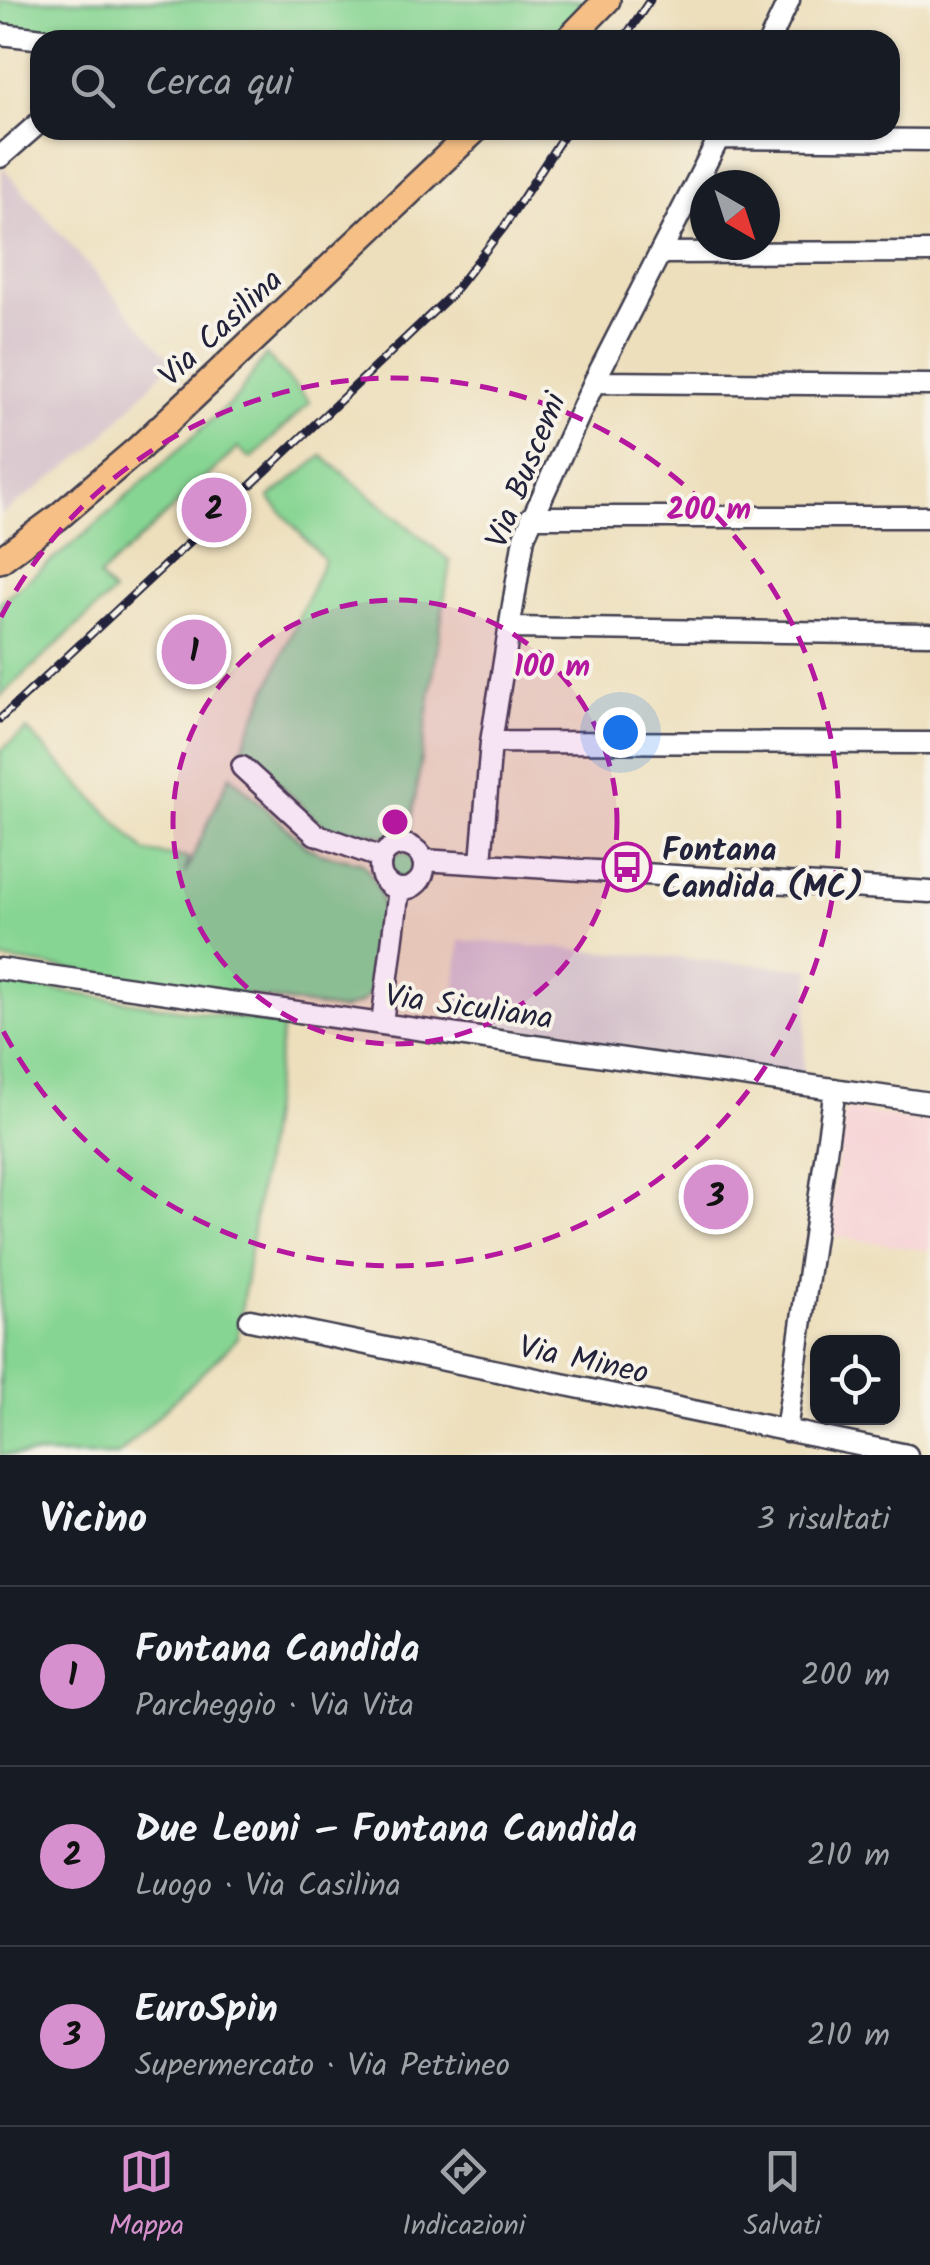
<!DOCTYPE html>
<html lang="it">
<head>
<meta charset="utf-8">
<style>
	:root { --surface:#171b24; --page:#20242c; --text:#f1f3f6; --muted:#9ea1a6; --line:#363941; --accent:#d690ce }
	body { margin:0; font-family:Kalam,sans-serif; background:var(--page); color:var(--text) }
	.controls { position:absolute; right:30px; bottom:30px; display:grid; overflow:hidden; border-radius:20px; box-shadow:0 2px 8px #0004 }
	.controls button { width:90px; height:90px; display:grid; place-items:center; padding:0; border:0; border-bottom:2px solid var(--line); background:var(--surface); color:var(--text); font:50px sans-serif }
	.compass { position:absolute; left:690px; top:170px; width:90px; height:90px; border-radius:50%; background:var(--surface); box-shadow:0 2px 8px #0004; rotate:141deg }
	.you { position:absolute; left:620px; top:732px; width:35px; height:35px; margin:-25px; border:8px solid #fff; border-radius:50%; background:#1a73e8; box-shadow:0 0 0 15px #1a73e833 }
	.badge { display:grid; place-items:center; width:65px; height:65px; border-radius:50%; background:var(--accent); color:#111; font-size:32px; font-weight:700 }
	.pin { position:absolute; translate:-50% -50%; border:5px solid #fff; box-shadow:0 2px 10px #0006 }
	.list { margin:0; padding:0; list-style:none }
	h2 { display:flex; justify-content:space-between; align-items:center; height:130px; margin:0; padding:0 40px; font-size:42px }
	h2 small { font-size:32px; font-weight:400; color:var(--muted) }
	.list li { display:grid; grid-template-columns:65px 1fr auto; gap:30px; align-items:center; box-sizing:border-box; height:180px; padding:0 40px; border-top:2px solid var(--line) }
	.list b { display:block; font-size:38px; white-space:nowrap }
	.list p { margin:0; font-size:32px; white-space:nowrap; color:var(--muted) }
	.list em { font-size:32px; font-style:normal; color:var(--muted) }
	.icon { flex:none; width:55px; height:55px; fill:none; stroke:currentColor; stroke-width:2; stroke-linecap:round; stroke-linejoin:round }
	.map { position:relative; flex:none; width:930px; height:1455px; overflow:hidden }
	.search { position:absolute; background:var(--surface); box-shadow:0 2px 8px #0004; left:30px; right:30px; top:30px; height:110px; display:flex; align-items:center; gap:25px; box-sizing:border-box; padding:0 35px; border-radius:30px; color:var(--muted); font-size:38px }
	.sheet { height:670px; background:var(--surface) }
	nav { display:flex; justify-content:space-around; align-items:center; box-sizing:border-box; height:140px; border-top:2px solid var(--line); background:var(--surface); font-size:28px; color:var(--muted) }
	nav a { display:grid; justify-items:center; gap:5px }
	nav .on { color:var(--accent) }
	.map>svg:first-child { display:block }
	.built { fill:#f7cfd4 }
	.industrial { fill:#d2bdc8 }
	.green { fill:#87d593; stroke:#547c67; stroke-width:2.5 }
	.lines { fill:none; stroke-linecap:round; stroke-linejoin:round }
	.minor-casing { stroke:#403e4e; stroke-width:25 }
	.major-casing { stroke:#403e4e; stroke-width:30 }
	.minor { stroke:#fff; stroke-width:20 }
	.major { stroke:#f5bf86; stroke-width:25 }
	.rail-casing { stroke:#22223b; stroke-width:9 }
	.rail { stroke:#f7f3e8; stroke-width:5; stroke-dasharray:15; stroke-linecap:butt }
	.ring { fill:none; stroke:#b5179e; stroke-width:5; stroke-dasharray:18 12 }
	.labels { text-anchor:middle; stroke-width:8; stroke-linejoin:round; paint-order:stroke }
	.street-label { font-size:32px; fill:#22223b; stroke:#f7f3e8 }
	.poi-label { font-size:32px; font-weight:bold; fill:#22223b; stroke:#f7f3e8; text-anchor:start }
	.centre { fill:#b5179e; stroke:#f7f3e8; stroke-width:5 }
	.ring-label { font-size:30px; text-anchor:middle; font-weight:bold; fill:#b5179e; stroke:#f7f3e8; stroke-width:8; stroke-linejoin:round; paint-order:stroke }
</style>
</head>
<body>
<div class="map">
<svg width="930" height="1455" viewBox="0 0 930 1455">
	<rect width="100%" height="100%" fill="#f7f3e8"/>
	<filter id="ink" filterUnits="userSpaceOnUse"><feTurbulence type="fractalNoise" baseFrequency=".01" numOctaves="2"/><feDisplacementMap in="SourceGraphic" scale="20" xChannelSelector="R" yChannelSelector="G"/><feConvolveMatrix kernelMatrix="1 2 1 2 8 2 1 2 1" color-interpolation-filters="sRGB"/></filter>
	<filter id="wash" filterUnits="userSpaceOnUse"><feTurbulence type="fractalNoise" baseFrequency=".0048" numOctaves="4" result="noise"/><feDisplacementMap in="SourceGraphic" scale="40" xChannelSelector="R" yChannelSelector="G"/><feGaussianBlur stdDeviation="2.25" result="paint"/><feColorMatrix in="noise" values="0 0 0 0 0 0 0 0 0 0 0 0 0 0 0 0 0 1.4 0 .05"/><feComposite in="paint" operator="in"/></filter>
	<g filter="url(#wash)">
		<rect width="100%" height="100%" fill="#eddfbc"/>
		<path class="built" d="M845 1109 930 1123V1251L827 1235Z"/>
		<path class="industrial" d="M2 166 172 362 90 450 0 516Z
			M460 940 811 969 802 1079 452 1025Z"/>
		<path class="green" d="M0 0H592L553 40H143L0 30Z
			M266 355 310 402 251 459 238 448 99 577 113 593 0 697V602L90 530 237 397Z
			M322 456 450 561 409 840 328 828 317 821 242 748 324 560 269 498Z
			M27 730 146 852 188 858 185 874 230 775 307 847 319 853 362 863C399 903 379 947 370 993L361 1003 341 1010 0 959V751Z
			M389 866a13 13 0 1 1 26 0a13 13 0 1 1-26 0Z
			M0 982 283 1025 237 1339 118 1455H0Z"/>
	</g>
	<g filter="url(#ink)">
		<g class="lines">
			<g class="minor-casing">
				<path id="minor" d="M0 34 52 40
					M770 40 789 0
					M719 138 930 140
					M0 157 40 122
					M662 253 930 252
					M595 382 930 385
					M531 517H930
					M509 628 930 634
					M491 742 930 743
					M242 767 315 834 382 858
					M380 867a22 22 0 1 1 44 0a22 22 0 1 1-44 0Z
					M423 860 930 892
					M481 862 491 742 524 537 596 378 723 130
					M0 969 930 1103
					M382 1023 399 889
					M250 1320 907 1455
					M786 1431 835 1089"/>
			</g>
			<g class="major-casing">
				<path id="major" d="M568 40 607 0
					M0 560 57 518 138 449 475 130"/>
			</g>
			<use href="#minor" class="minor"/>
			<use href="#major" class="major"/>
			<g class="rail-casing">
				<path id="rail" d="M623 40 650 0
					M251 485 451 295 504 227 567 130
					M0 719 240 495"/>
			</g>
			<use href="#rail" class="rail"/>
		</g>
	</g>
	<circle cx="395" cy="822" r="222" fill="#b5179e" fill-opacity=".12"/>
	<g class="ring">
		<circle cx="395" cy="822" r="222"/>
		<path d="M1 617A444 444 0 1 1 1 1027"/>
	</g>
	<defs>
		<g id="bus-ring" transform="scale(2.5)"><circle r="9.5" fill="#f7f3e8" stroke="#b5179e" stroke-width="1.5"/><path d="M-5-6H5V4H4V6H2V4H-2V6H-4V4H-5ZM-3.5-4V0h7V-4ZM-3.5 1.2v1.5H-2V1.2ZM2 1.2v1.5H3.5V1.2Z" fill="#b5179e"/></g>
	</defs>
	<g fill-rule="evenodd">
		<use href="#bus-ring" x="627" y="867"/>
	</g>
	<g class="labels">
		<g class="street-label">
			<text transform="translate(220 327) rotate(-43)" y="11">Via Casilina</text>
			<text transform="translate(525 470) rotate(-68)" y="11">Via Buscemi</text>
			<text transform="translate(469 1006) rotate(8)" y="11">Via Siculiana</text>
			<text transform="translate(584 1359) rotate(12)" y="11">Via Mineo</text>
		</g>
		<g class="poi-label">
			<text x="662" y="860">Fontana<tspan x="662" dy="37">Candida (MC)</tspan></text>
		</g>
	</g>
	<circle cx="395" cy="822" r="15" class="centre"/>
	<g class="ring-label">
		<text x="709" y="519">200 m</text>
		<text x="552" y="676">100 m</text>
	</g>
</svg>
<div class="controls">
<button><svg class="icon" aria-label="locate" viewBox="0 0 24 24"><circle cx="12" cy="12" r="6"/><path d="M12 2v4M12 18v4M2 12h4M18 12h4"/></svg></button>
</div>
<svg class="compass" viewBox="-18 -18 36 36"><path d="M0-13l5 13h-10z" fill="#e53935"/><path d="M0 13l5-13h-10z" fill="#9ea1a6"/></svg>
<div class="you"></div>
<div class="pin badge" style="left:194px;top:652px">1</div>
<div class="pin badge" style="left:214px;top:510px">2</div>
<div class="pin badge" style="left:716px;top:1197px">3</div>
<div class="search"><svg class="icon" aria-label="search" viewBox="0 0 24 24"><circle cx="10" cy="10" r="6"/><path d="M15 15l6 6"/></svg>Cerca qui</div>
</div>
<section class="sheet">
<h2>Vicino<small>3 risultati</small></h2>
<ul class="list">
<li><span class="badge">1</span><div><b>Fontana Candida</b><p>Parcheggio · Via Vita</p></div><em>200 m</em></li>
<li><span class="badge">2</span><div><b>Due Leoni – Fontana Candida</b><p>Luogo · Via Casilina</p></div><em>210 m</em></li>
<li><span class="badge">3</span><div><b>EuroSpin</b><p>Supermercato · Via Pettineo</p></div><em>210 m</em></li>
</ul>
</section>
<nav>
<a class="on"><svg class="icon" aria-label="map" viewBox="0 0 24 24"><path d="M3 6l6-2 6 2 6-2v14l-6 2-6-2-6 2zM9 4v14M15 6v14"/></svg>Mappa</a>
<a><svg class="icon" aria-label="directions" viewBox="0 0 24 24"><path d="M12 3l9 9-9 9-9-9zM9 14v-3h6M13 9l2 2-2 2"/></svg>Indicazioni</a>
<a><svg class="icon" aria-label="saved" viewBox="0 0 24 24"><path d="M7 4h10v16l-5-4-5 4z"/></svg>Salvati</a>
</nav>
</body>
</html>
